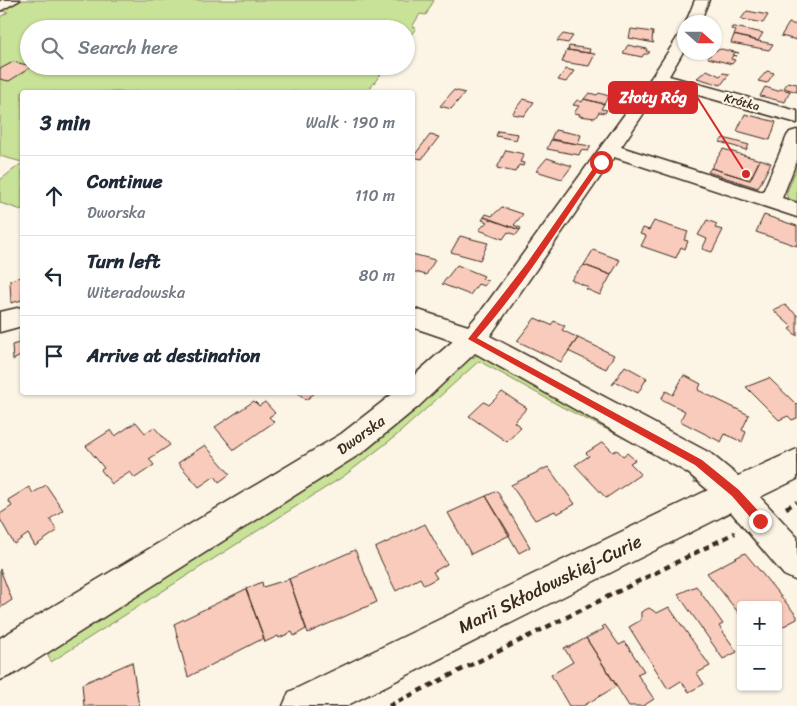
<!DOCTYPE html>
<html lang="en">
<head>
<meta charset="utf-8">
<style>
	:root { --surface:#fff; --page:#f2f2f3; --text:#1f2937; --muted:#747a83; --line:#e0e1e3 }
	body { margin:0; font-family:Sriracha,sans-serif; background:var(--page); color:var(--text) }
	.controls { position:absolute; right:15px; bottom:15px; display:grid; overflow:hidden; border-radius:5px; box-shadow:0 1px 4px #0004 }
	.controls button { width:45px; height:45px; display:grid; place-items:center; padding:0; border:0; border-bottom:1px solid var(--line); background:var(--surface); color:var(--text); font:25px sans-serif }
	.compass { position:absolute; left:677px; top:15px; width:45px; height:45px; border-radius:50%; background:var(--surface); box-shadow:0 1px 4px #0004; rotate:111deg }
	.stop { position:absolute; width:15px; height:15px; margin:-11px; border:4px solid #d93025; border-radius:50%; background:#fff }
	.stop.end { background:#d93025; border-color:#fff; box-shadow:0 1px 5px #0008 }
	.list { margin:0; padding:0; list-style:none }
	h2 { display:flex; justify-content:space-between; align-items:center; height:65px; margin:0; padding:0 20px; font-size:21px }
	h2 small { font-size:16px; font-weight:400; color:var(--muted) }
	.list li { display:grid; grid-template-columns:32px 1fr auto; gap:15px; align-items:center; box-sizing:border-box; height:80px; padding:0 20px; border-top:1px solid var(--line) }
	.list b { display:block; font-size:19px; white-space:nowrap }
	.list p { margin:0; font-size:16px; white-space:nowrap; color:var(--muted) }
	.list em { font-size:16px; font-style:normal; color:var(--muted) }
	.icon { flex:none; width:28px; height:28px; fill:none; stroke:currentColor; stroke-width:2; stroke-linecap:round; stroke-linejoin:round }
	.map { position:relative; flex:none; width:797px; height:706px; overflow:hidden }
	.search { position:absolute; background:var(--surface); box-shadow:0 1px 4px #0004; left:20px; top:20px; width:395px; height:55px; display:flex; align-items:center; gap:12px; box-sizing:border-box; padding:0 18px; border-radius:28px; color:var(--muted); font-size:19px }
	.panel { position:absolute; background:var(--surface); box-shadow:0 1px 4px #0004; left:20px; top:90px; width:395px; height:305px; border-radius:5px }
	.map>svg:first-child { display:block }
	.green { fill:#c8e298; stroke:#82865b }
	.building { fill:#f9cbbc; stroke:#3b2a1e }
	.lines { fill:none; stroke-linecap:round; stroke-linejoin:round }
	.street-casing { stroke:#3b2a1e; stroke-width:3 }
	.secondary-casing { stroke:#3b2a1e; stroke-width:3 }
	.path { stroke:#3b2a1e; stroke-width:4.5; stroke-dasharray:6 5; stroke-linecap:butt }
	.street { fill:#fcf5e5; fill-rule:evenodd }
	.secondary { fill:#fcf5e5; fill-rule:evenodd }
	.route { fill:#d93025 }
	.labels { text-anchor:middle; stroke-width:4.5; stroke-linejoin:round; paint-order:stroke }
	.far-street-label { font-size:12px; fill:#3b2a1e; stroke:#fcf5e5 }
	.street-label { font-size:15px; fill:#3b2a1e; stroke:#fcf5e5 }
	.near-street-label { font-size:18px; fill:#3b2a1e; stroke:#fcf5e5 }
	.leader { fill:none; stroke:#d62828; stroke-width:2 }
	.callout-dot { fill:#d62828; stroke:#fcf5e5; stroke-width:2 }
	.callout { fill:#d62828; stroke:#d62828; stroke-width:2 }
	.callout-label { font-size:16px; text-anchor:middle; font-weight:bold; fill:#fff }
</style>
</head>
<body>
<div class="map">
<svg width="797" height="706" viewBox="0 0 797 706">
	<rect width="100%" height="100%" fill="#fcf5e5"/>
	<filter id="ink" filterUnits="userSpaceOnUse"><feTurbulence type="fractalNoise" baseFrequency=".02" numOctaves="2"/><feDisplacementMap in="SourceGraphic" scale="10" xChannelSelector="R" yChannelSelector="G"/><feConvolveMatrix kernelMatrix="1 2 1 2 8 2 1 2 1" color-interpolation-filters="sRGB"/></filter>
	<g filter="url(#ink)">
		<path class="green" d="M22 0H434L426 15 420 14 412 27 416 28 406 42V29H29V66H387L367 92H22V162L0 156V17L8 12 1 11Z
			M22 163V210L0 203V180Z
			M797 167V205L789 201 786 194Z
			M478 355 697 471 703 476 701 480 694 483 692 472 562 407 479 361 397 435 344 476 51 662 47 652 335 468 391 428 467 361Z"/>
		<path class="building" d="M747 11 768 15 763 23 741 19Z
			M789 23 797 25V40L781 36Z
			M732 27H735L763 33 758 41 734 35 736 31 731 29Z
			M631 29 653 32 652 40 654 43 629 38Z
			M563 34 573 36 568 43 557 41Z
			M734 35 758 41 773 44 769 50 731 43Z
			M628 45 647 49 646 51 650 52 648 54H644L642 57 623 53Z
			M569 46 590 49 589 53 568 50Z
			M721 49 739 53 735 52 733 55 737 56 733 55 731 59 735 60 732 64 708 58 712 52Z
			M567 50 595 54 589 66 562 62Z
			M13 62 33 66 9 81 0 79V69Z
			M566 69 574 71 566 82 558 80Z
			M707 70 720 76 723 73 729 74 721 85 697 78Z
			M767 71 774 73 767 83 758 81Z
			M788 82 797 84V92L784 88Z
			M765 87 778 91 780 89 790 91 785 102 760 96Z
			M454 90 465 93 451 109 440 106Z
			M589 93 597 95 599 93 609 96 604 104 584 99Z
			M523 99 534 102 524 116 512 114Z
			M584 99 604 104 601 109 607 110 605 113 599 112 595 118 579 116 580 114 574 113 579 106 573 105 577 100 582 102Z
			M745 114 776 122 770 140 737 131Z
			M555 130 581 135 578 144 551 139Z
			M498 131 518 134 516 140 496 136Z
			M430 135 439 137 422 159 413 157Z
			M723 138 749 145 746 150 720 142Z
			M551 140 591 146 588 151 581 150 579 155 547 149Z
			M723 149 760 160 750 180 711 168Z
			M506 150 524 154 520 162 524 163 523 166 519 165 515 172 497 168Z
			M547 158 572 166 562 179 536 171Z
			M760 159 771 163 758 188 708 172 711 168 750 180Z
			M502 207 523 214 514 225 521 228 520 230 484 217 486 214 492 216Z
			M764 215 797 226V246L756 232Z
			M484 217 520 230 516 235 508 232 503 239 479 230 487 222 482 220Z
			M707 220 717 224 715 228 723 230 712 252 702 249 707 239 698 235Z
			M654 221 688 232 684 240 688 241 685 249 681 247 676 258 641 246 646 236 640 234 643 228 649 230Z
			M460 236 488 243 480 260 451 252Z
			M593 250 620 260 611 275 584 265Z
			M412 254 435 260 426 275 412 271Z
			M457 265 484 276 482 279 488 281 484 286 478 284 470 295 442 284Z
			M584 265 611 275 600 295 586 289 588 287 571 280Z
			M22 277V300L11 303 10 280Z
			M785 305 797 315V336L789 329 792 327 773 310Z
			M535 318 551 325 554 321 565 326 562 330 578 338 561 362 517 341Z
			M20 332H22V355L13 360 12 345 19 343Z
			M578 338 614 355 606 369 568 351Z
			M625 366 647 378 638 393 616 382 612 385Z
			M684 375 701 384 698 390 749 415 742 430 746 432 742 442 725 434 721 442 680 421 685 411 661 399 666 391 673 395Z
			M769 378 797 405V418L792 420 788 416 779 420 746 387Z
			M297 392H316L306 400Z
			M502 392 527 408 514 422 521 427 507 442 469 416 484 402 489 405Z
			M254 401 259 406 265 402 275 413 269 417 274 422 234 450 215 427Z
			M136 422 145 433 154 427 170 445 149 459 154 465 135 478 130 472 112 484 101 470 104 468 86 446 111 430 115 436Z
			M603 442 613 452 617 450 623 456 627 453 635 460 630 463 641 474 606 498 575 465 589 456 586 453Z
			M205 445 230 474 219 482 215 476 199 487 178 463Z
			M548 467 575 504 557 514 555 511 535 520 511 485Z
			M46 485 63 510 50 519 57 531 35 546 28 534 14 544 0 519V514L12 506 8 500 29 487 33 493Z
			M497 491 530 547 519 553 486 496Z
			M486 496 510 535 471 554 448 513Z
			M425 524 447 564 433 572 437 578 424 585 420 578 396 591 375 548Z
			M355 550 377 602 308 633 289 579Z
			M745 553 797 616V619L778 629V605H741V616L707 573Z
			M0 569 12 600 0 608Z
			M289 579 306 629 294 636 292 632 279 638 278 636 265 642 246 589 262 582 263 587Z
			M696 586 723 624 719 626 737 652 723 659 678 594Z
			M246 589 264 638 188 677 174 624Z
			M669 607 710 666 697 673 704 684 689 692 681 681 668 689 629 627 641 620V612L649 608 657 613Z
			M605 625 619 645 625 642 644 671 637 674 654 699 643 706H629L586 638 604 629 602 627Z
			M586 638 617 686 583 706H569L551 675 573 662 564 648 568 646V648Z
			M132 662 139 706H84L82 684Z"/>
		<g class="lines">
			<g class="street-casing">
				<path id="street" d="M695 0H709L700 22H686Z
					M684 33V50L669 76 797 111V123L663 85 621 147 763 192 787 136 790 132 797 130V160L782 198 797 203V217L614 157 490 336 710 453 738 476 797 449V479L760 497 797 537V581L784 575 731 512 346 706H283L289 692 708 490 688 473 475 353 419 406 363 452 14 674 0 680V638L341 434 395 392H412V377L453 341 412 327V308L468 326 482 310 651 78 679 35Z
					M22 307V326L0 332V312Z"/>
			</g>
			<g class="secondary-casing">
				<path id="secondary" d="M2 0H20L0 11V1Z"/>
			</g>
			<path class="path" d="M786 508 797 502
				M389 706 735 533"/>
			<use href="#street" class="street"/>
			<use href="#secondary" class="secondary"/>
		</g>
	</g>
	<path class="route" d="M599 160 604 162C563 221 525 284 477 338L702 460 739 490 764 517V524H756L732 496 695 465 468 339 527 263Z"/>
	<g class="labels">
		<g class="far-street-label">
			<text transform="translate(742 102) rotate(15)" y="4">Krótka</text>
		</g>
		<g class="street-label">
			<text transform="translate(361 435) rotate(-36)" y="5">Dworska</text>
		</g>
		<g class="near-street-label">
			<text transform="translate(550 584) rotate(-26)" y="6">Marii Skłodowskiej-Curie</text>
		</g>
	</g>
	<path class="leader" d="M746 174L697 97"/>
	<circle class="callout-dot" cx="746" cy="174" r="5"/>
	<rect class="callout" x="609" y="82" width="88" height="31" rx="5"/>
	<g class="callout-label">
		<text x="653" y="103">Złoty Róg</text>
	</g>
</svg>
<div class="controls">
<button>+</button>
<button>−</button>
</div>
<svg class="compass" viewBox="-18 -18 36 36"><path d="M0-13l5 13h-10z" fill="#e53935"/><path d="M0 13l5-13h-10z" fill="#747a83"/></svg>
<div class="stop" style="left:601px;top:162px"></div>
<div class="stop end" style="left:760px;top:521px"></div>
<div class="search"><svg class="icon" aria-label="search" viewBox="0 0 24 24"><circle cx="10" cy="10" r="6"/><path d="M15 15l6 6"/></svg>Search here</div>
<section class="panel">
<h2>3 min<small>Walk · 190 m</small></h2>
<ul class="list">
<li><svg class="icon" aria-label="ahead" viewBox="0 0 24 24"><path d="M12 20V5M6 11l6-6 6 6"/></svg><div><b>Continue</b><p>Dworska</p></div><em>110 m</em></li>
<li><svg class="icon" aria-label="left" viewBox="0 0 24 24"><path d="M17 20v-9H6M10 6l-5 5 5 5"/></svg><div><b>Turn left</b><p>Witeradowska</p></div><em>80 m</em></li>
<li><svg class="icon" aria-label="arrive" viewBox="0 0 24 24"><path d="M6 21V4h12l-3 4 3 4H6"/></svg><div><b>Arrive at destination</b></div></li>
</ul>
</section>
</div>
</body>
</html>
